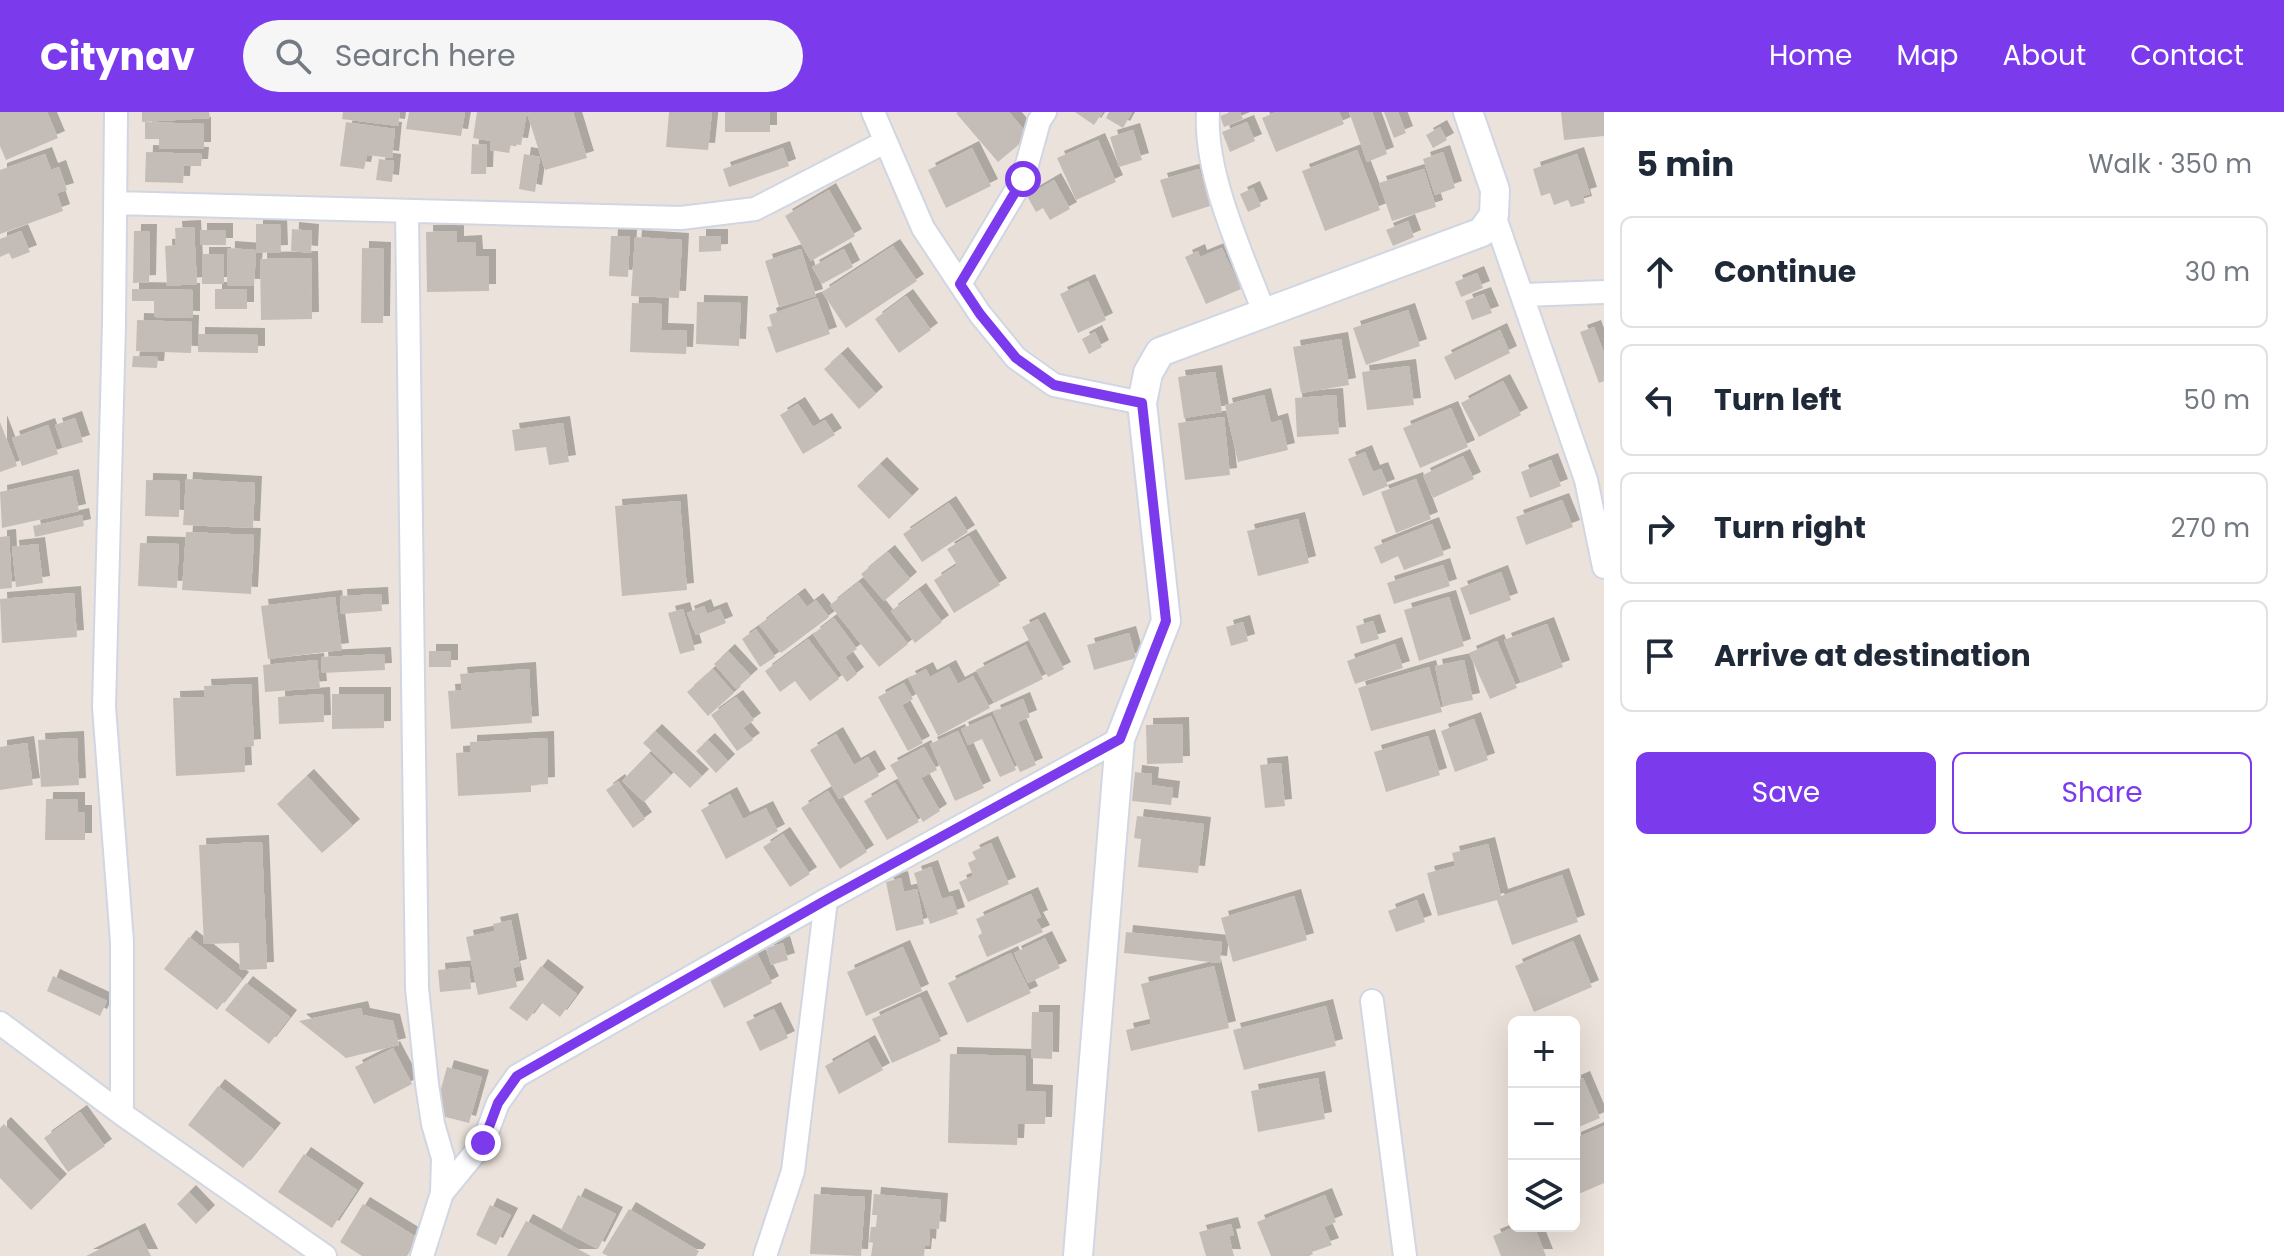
<!DOCTYPE html>
<html lang="en">
<head>
<meta charset="utf-8">
<style>
	:root { --surface:#fff; --page:#f6f6f7; --text:#1f2937; --muted:#747a83; --line:#e0e1e3; --accent:#7c3aed }
	body { margin:0; font-family:Poppins,sans-serif; background:var(--page); color:var(--text) }
	.controls { position:absolute; right:24px; bottom:24px; display:grid; overflow:hidden; border-radius:12px; box-shadow:0 8px 32px #0002 }
	.controls button { width:72px; height:72px; display:grid; place-items:center; padding:0; border:0; border-bottom:2px solid var(--line); background:var(--surface); color:var(--text); font:40px sans-serif }
	.stop { position:absolute; width:24px; height:24px; margin:-18px; border:6px solid #7c3aed; border-radius:50%; background:#fff }
	.stop.end { background:#7c3aed; border-color:#fff; box-shadow:0 2px 8px #0008 }
	.list { margin:0; padding:0; list-style:none }
	h2 { display:flex; justify-content:space-between; align-items:center; height:104px; margin:0; padding:0 32px; font-size:34px }
	h2 small { font-size:26px; font-weight:400; color:var(--muted) }
	.list li { display:grid; grid-template-columns:52px 1fr auto; gap:24px; align-items:center; box-sizing:border-box; height:112px; margin:0 16px 16px; padding:0 16px; border:2px solid var(--line); border-radius:12px }
	.list b { display:block; font-size:30px; white-space:nowrap }
	.list em { font-size:26px; font-style:normal; color:var(--muted) }
	.actions { display:flex; gap:16px; padding:24px 32px }
	.actions a { flex:1; padding:18px 0; border:2px solid var(--accent); border-radius:12px; text-align:center; font-size:28px; color:var(--accent) }
	.actions .main { background:var(--accent); color:#fff }
	.icon { flex:none; width:44px; height:44px; fill:none; stroke:currentColor; stroke-width:2; stroke-linecap:round; stroke-linejoin:round }
	.map { position:relative; flex:none; width:1604px; height:1144px; overflow:hidden }
	header { display:flex; align-items:center; gap:48px; box-sizing:border-box; height:112px; padding:0 40px; background:var(--accent); color:#fff }
	header strong { font-size:38px }
	nav { display:flex; gap:44px; margin-inline-start:auto; font-size:28px }
	.search { width:560px; height:72px; background:var(--page); display:flex; align-items:center; gap:20px; box-sizing:border-box; padding:0 28px; border-radius:44px; color:var(--muted); font-size:30px }
	main { display:flex }
	aside { flex:1; background:var(--surface) }
	.map>svg:first-child { display:block }
	.building { fill:#c4bdb7; filter:url(#shadow) }
	.lines { fill:none; stroke-linecap:round; stroke-linejoin:round }
	.minor-casing { stroke:#d0d6e2; stroke-width:26 }
	.tertiary-casing { stroke:#d0d6e2; stroke-width:32 }
	.minor { stroke:#fff; stroke-width:22 }
	.tertiary { stroke:#fff; stroke-width:28 }
	.route { stroke:#7c3aed; stroke-width:10 }
</style>
</head>
<body>
<header>
<strong>Citynav</strong>
<div class="search"><svg class="icon" aria-label="search" viewBox="0 0 24 24"><circle cx="10" cy="10" r="6"/><path d="M15 15l6 6"/></svg>Search here</div>
<nav><a>Home</a><a>Map</a><a>About</a><a>Contact</a></nav>
</header>
<main>
<div class="map">
<svg width="1604" height="1144" viewBox="0 0 1604 1144">
	<defs>
		<filter id="shadow"><feDropShadow dx="7" dy="-7" stdDeviation="0" flood-color="#0004"/></filter>
	</defs>
	<rect width="100%" height="100%" fill="#ebe2db"/>
	<path class="building" d="M0 0H47L58 26 6 48 0 34Z
		M142 0H209L210 6 142 10Z
		M343 0H400L398 14 342 7Z
		M409 0H465L461 24 406 17Z
		M477 0H527L521 33 511 32 509 41 490 38 491 29 473 26Z
		M532 0H573L587 46 545 58 527 1Z
		M669 0H712L708 38 666 35Z
		M725 0H770V20H725Z
		M958 0H1009L1029 24 998 50 956 1Z
		M1075 0H1103L1094 13Z
		M1109 0H1132L1123 16 1106 6Z
		M1231 0H1240L1243 7 1224 15 1220 4Z
		M1276 0H1339L1344 12 1276 40 1262 6Z
		M1349 0H1372L1387 42 1367 50Z
		M1384 0H1398L1406 21 1394 26Z
		M1561 0H1604V24L1564 28Z
		M145 10 204 12V37H159V27H145Z
		M346 10 395 17 392 46 367 43 364 57 340 54Z
		M1247 10 1255 29 1230 40 1222 20Z
		M1440 15 1447 28 1433 36 1426 23Z
		M1133 18 1142 48 1119 55 1110 25Z
		M1098 28 1116 70 1076 88 1057 46Z
		M472 32 487 33 486 62H471Z
		M783 36 789 54 729 75 723 57Z
		M972 36 991 74 946 96 928 58Z
		M1357 38 1380 98 1325 119 1302 59Z
		M146 40 202 42 201 54H184L183 71 145 70Z
		M1443 40 1455 76 1435 83 1423 47Z
		M45 42 51 58 59 55 67 78 57 81 63 99 0 122V58Z
		M524 42 540 45 535 80 519 77Z
		M1577 42 1590 82 1583 84 1585 91 1571 95 1568 88 1554 93 1550 81 1541 84 1533 57Z
		M379 47 394 49 392 70 376 68Z
		M1199 57 1210 94 1172 106 1160 68Z
		M1424 57 1436 95 1392 109 1379 71Z
		M1054 68 1070 97 1050 108 1043 96 1036 100 1027 84Z
		M1253 76 1261 94 1248 100 1240 82Z
		M829 78 855 124 811 149 785 104Z
		M1408 109 1414 125 1393 134 1386 118Z
		M256 112H280L281 140 256 141 254 174 227 173 228 136 256 138Z
		M194 115 197 172 167 174 165 134 176 133 175 116Z
		M292 117 312 119 311 141 291 139Z
		M200 118H226V133H200Z
		M21 119 30 140 12 147 9 141 0 145V127Z
		M134 119H150L149 170 133 171Z
		M457 119V131L475 130 476 144H489V179L427 180 426 120Z
		M611 124H630L628 165 609 164Z
		M699 124H721V139L699 140Z
		M635 125 682 128 679 186 631 184Z
		M893 134 917 169 846 216 822 180Z
		M362 136 384 137 383 211H361Z
		M1222 136 1241 177 1206 192 1185 145 1198 139 1200 145Z
		M801 137 816 184 779 195 765 149Z
		M844 137 853 155 822 172 812 155Z
		M202 142H224V172H202Z
		M311 146 312 207 261 208 260 147Z
		M1477 161 1483 176 1461 185 1455 170Z
		M1088 169 1106 208 1078 221 1060 182Z
		M132 177 193 178V206L154 205V189H132Z
		M215 177H247V197H215Z
		M1484 182 1492 201 1472 208 1465 189Z
		M906 184 931 218 899 241 875 207Z
		M817 186 830 222 776 241 767 215 772 214 769 203Z
		M697 190 741 191 739 234 696 232Z
		M632 191 662 192 661 218 687 219 686 242 630 240Z
		M1408 198 1420 234 1366 253 1353 216Z
		M137 208 192 210 191 241 136 239Z
		M1594 215 1604 241V269L1599 271 1580 220Z
		M1500 218 1510 241 1455 268 1444 245Z
		M1095 220 1102 235 1089 242 1082 227Z
		M198 222 258 223V241L198 240Z
		M1341 227 1349 273 1301 281 1293 235Z
		M841 242 876 282 859 297 824 257Z
		M133 244 158 245 157 256 132 255Z
		M1409 254 1414 293 1367 298 1362 260Z
		M1215 260 1222 300 1184 306 1178 265Z
		M1503 269 1521 303 1479 325 1461 291Z
		M1264 283 1271 311 1281 308 1288 338 1238 350 1225 293Z
		M1336 283 1339 322 1297 325 1295 286Z
		M798 292 813 315 825 308 835 323 803 342 780 303Z
		M1451 296 1468 335 1420 356 1403 316Z
		M1224 305 1230 363 1185 368 1178 311Z
		M75 306 83 330 63 336 55 313Z
		M0 310 17 354 0 360Z
		M563 311 569 350 549 353 546 335 515 339 512 318Z
		M48 313 58 342 22 354 12 326Z
		M1365 340 1373 360 1381 357 1388 374 1363 384 1348 347Z
		M1463 344 1474 367 1433 386 1423 363Z
		M1551 348 1561 374 1530 386 1521 360Z
		M880 352 912 384 889 407 857 374Z
		M72 364 79 399 2 416 0 380Z
		M186 367 255 371 253 416 183 413Z
		M1416 367 1431 407 1396 421 1381 380Z
		M146 368 180 369 179 405 145 404Z
		M1562 388 1573 415 1526 433 1516 405Z
		M680 389 687 478 622 484 615 394Z
		M949 391 968 420 922 450 903 422Z
		M82 403 84 414 35 425 33 414Z
		M1298 407 1309 451 1258 464 1247 419Z
		M1432 412 1444 443 1404 458 1398 444 1381 452 1374 435Z
		M186 420 254 423 251 482 182 478Z
		M9 424 12 476 0 477V425Z
		M969 424 1000 473 954 501 934 468 957 453 947 437Z
		M140 431 179 432 177 476 138 474Z
		M38 432 43 471 16 475 12 435Z
		M888 440 910 467 884 489 861 462Z
		M1443 453 1450 474 1394 492 1387 471Z
		M1501 460 1511 488 1470 503 1460 476Z
		M859 470 908 532 879 555 830 493Z
		M919 478 942 510 915 531 891 499Z
		M74 481 77 525 2 531 0 487Z
		M381 482 382 499 341 502 340 484Z
		M798 483 807 495 816 488 829 505 781 541 759 513Z
		M335 485 342 538 268 547 261 494Z
		M1449 485 1464 534 1419 549 1404 498Z
		M704 494 707 502 720 497 726 511 696 523 687 501Z
		M683 497 695 538 680 542 668 501Z
		M834 506 857 537 845 545 857 562 847 570 813 522Z
		M1038 507 1064 557 1048 565 1022 515Z
		M1373 509 1379 527 1361 532 1356 514Z
		M1243 510 1248 529 1231 534 1226 515Z
		M1547 512 1563 555 1521 571 1504 528Z
		M756 517 775 545 760 555 742 527Z
		M1129 521 1136 546 1094 558 1087 533Z
		M808 527 839 567 810 589 795 569 780 580 765 559Z
		M1497 529 1517 576 1490 587 1469 541Z
		M1395 532 1403 556 1355 572 1347 549Z
		M1026 533 1043 567 994 591 976 558Z
		M429 539H451V555H429Z
		M728 539 751 564 736 577 714 552Z
		M384 542 385 558 322 561 321 545Z
		M317 548 320 576 265 580 263 553Z
		M1464 548 1473 588 1443 594 1435 554Z
		M949 555 958 572 973 564 990 596 938 624 908 566 926 557 930 565Z
		M1429 555 1442 600 1371 619 1358 576Z
		M529 557 532 611 451 617 448 579 462 578 460 562Z
		M713 557 734 581 708 604 687 580Z
		M904 571 913 587 902 593 923 631 908 639 878 585Z
		M251 572 254 634 244 635 245 660 176 664 173 586 205 585 204 574Z
		M323 582 324 610 279 612 278 585Z
		M332 582H384V616L332 617Z
		M736 585 754 608 743 616 753 628 737 639 711 603Z
		M1023 587 1030 605 1018 610 1036 653 1020 660 993 600Z
		M991 604 1016 658 1000 665 982 627 968 633 961 617Z
		M1474 607 1488 648 1455 660 1441 619Z
		M1182 612 1183 651 1147 652 1146 613Z
		M655 619 702 664 690 676 643 631Z
		M958 619 984 676 955 689 930 632Z
		M836 622 854 653 868 645 879 664 839 687 810 638Z
		M1428 624 1440 663 1386 680 1374 640Z
		M77 626 79 673 41 675 38 628Z
		M547 626 548 672 531 673V680L458 684 456 641 470 640V630Z
		M708 628 728 649 716 661 696 639Z
		M27 631 33 673 0 678V635Z
		M924 635 937 658 921 666 940 699 923 710 890 653Z
		M649 641 671 663 644 690 622 669Z
		M1281 651 1285 694 1265 696 1260 653Z
		M1135 660 1152 662 1151 673 1173 676 1171 693 1132 689Z
		M307 664 353 714 322 741 277 692Z
		M618 669 645 707 633 716 606 678Z
		M895 671 919 710 887 728 864 689Z
		M828 679 867 740 840 757 801 696Z
		M730 682 743 707 766 696 778 719 726 747 701 698Z
		M46 687H78V700H85V728H45Z
		M1137 704 1204 712 1198 761 1138 755 1141 727 1134 726Z
		M783 722 810 762 790 775 763 735Z
		M262 730 267 857 240 858 239 831 204 832 199 733Z
		M991 731 1009 772 968 790 959 770 973 764 968 751 976 747 972 740Z
		M1488 732 1501 784 1562 763 1578 810 1512 833 1497 788 1438 804 1427 761 1455 754 1452 741Z
		M931 755 942 787 952 784 958 802 930 812 914 761Z
		M901 766 904 780 917 777 924 812 896 819 886 770Z
		M1031 782 1041 805 1036 807 1043 820 987 845 978 824 982 821 976 807Z
		M1294 784 1307 828 1233 850 1221 806Z
		M1417 788 1425 810 1396 820 1388 799Z
		M511 808 520 854 513 856 517 875 478 883 466 825 495 819 493 812Z
		M1126 820 1222 830 1220 851 1124 841Z
		M189 825 242 867 217 898 164 857Z
		M1045 826 1060 856 1028 871 1014 841Z
		M1573 829 1592 875 1534 900 1515 854Z
		M783 831 788 848 771 853 766 836Z
		M903 835 922 879 866 904 847 860Z
		M756 839 772 871 724 896 708 864Z
		M1011 841 1031 881 967 911 948 871Z
		M541 854 577 882 560 905 541 890 527 909 509 896Z
		M1214 854 1229 916 1131 939 1126 918 1151 912 1141 872Z
		M469 855 471 877 440 880 438 858Z
		M53 864 107 889 100 904 47 879Z
		M246 871 290 905 269 932 225 898Z
		M920 885 941 929 892 951 872 907Z
		M1326 894 1336 934 1244 958 1233 918Z
		M361 896 363 903 393 909 399 933 346 946 299 909Z
		M774 897 788 926 760 939 746 910Z
		M1032 900H1053L1052 947 1031 946Z
		M868 930 883 958 839 982 825 954Z
		M393 936 412 972 374 992 355 955Z
		M950 942 1026 944V979L1046 980 1045 1012H1018L1017 1033 948 1031Z
		M447 955 482 965 469 1011 434 1002Z
		M1318 966 1325 1007 1258 1020 1251 979Z
		M1583 966 1600 1006 1574 1017V970Z
		M218 974 274 1018 243 1056 188 1013Z
		M80 1000 105 1034 68 1060 44 1026Z
		M4 1012 60 1069 31 1098 0 1066V1016Z
		M1604 1014V1071L1574 1084V1027Z
		M304 1042 357 1078 332 1116 278 1080Z
		M189 1080 208 1100 196 1112 177 1092Z
		M814 1082 865 1085 861 1144 810 1142Z
		M874 1082 941 1088 939 1117 930 1116 929 1134 925 1133 924 1144H871L873 1131 869 1130 871 1115H876L877 1103H872Z
		M578 1083 616 1102 598 1137 561 1118Z
		M1325 1083 1336 1110 1324 1115 1332 1133 1312 1140 1313 1142 1309 1144H1271L1257 1110Z
		M363 1092 418 1126 407 1144H362L340 1130Z
		M490 1093 511 1103 496 1133 476 1123Z
		M629 1097 699 1139 696 1144H608L602 1141Z
		M526 1109 591 1144H507Z
		M1231 1112 1234 1123 1229 1124 1234 1144H1206L1199 1120Z
		M1517 1114H1534L1546 1144H1501L1493 1124Z
		M138 1118 151 1144H86Z"/>
	<g class="lines">
		<g class="minor-casing">
			<path id="minor" d="M116 0 114 212 104 595 122 830V1002
				M873 0 923 116 980 202 1016 246 1054 273 1142 291
				M1208 0C1204 62 1242 142 1264 200
				M115 91 681 106 755 97 885 30
				M407 99 417 876 427 972 433 1012 443 1046 442 1081
				M1494 103 1586 368 1604 455
				M960 172 1023 67 1039 9 1045 0
				M1522 183 1604 180
				M1372 889 1405 1144
				M0 911 122 1002 325 1144
				M422 1144 442 1081 483 1031 498 991 517 964 826 788 1120 627
				M765 1144 793 1059 826 788"/>
		</g>
		<g class="tertiary-casing">
			<path id="tertiary" d="M1078 1144 1120 627 1166 509 1142 291 1148 261 1160 240 1482 120 1494 103 1495 78 1468 0"/>
		</g>
		<use href="#minor" class="minor"/>
		<use href="#tertiary" class="tertiary"/>
	</g>
	<g class="lines">
		<path class="route" d="M483 1031 498 991 517 964 826 788 1120 627 1166 509 1142 291 1054 273 1016 246 980 202 960 172 1023 67"/>
	</g>
</svg>
<div class="controls">
<button>+</button>
<button>−</button>
<button><svg class="icon" aria-label="layers" viewBox="0 0 24 24"><path d="M12 4l9 5-9 5-9-5zM3 14l9 5 9-5"/></svg></button>
</div>
<div class="stop" style="left:1023px;top:67px"></div>
<div class="stop end" style="left:483px;top:1031px"></div>
</div>
<aside>
<h2>5 min<small>Walk · 350 m</small></h2>
<ul class="list">
<li><svg class="icon" aria-label="ahead" viewBox="0 0 24 24"><path d="M12 20V5M6 11l6-6 6 6"/></svg><div><b>Continue</b></div><em>30 m</em></li>
<li><svg class="icon" aria-label="left" viewBox="0 0 24 24"><path d="M17 20v-9H6M10 6l-5 5 5 5"/></svg><div><b>Turn left</b></div><em>50 m</em></li>
<li><svg class="icon" aria-label="right" viewBox="0 0 24 24"><path d="M7 20v-9h11M14 6l5 5-5 5"/></svg><div><b>Turn right</b></div><em>270 m</em></li>
<li><svg class="icon" aria-label="arrive" viewBox="0 0 24 24"><path d="M6 21V4h12l-3 4 3 4H6"/></svg><div><b>Arrive at destination</b></div></li>
</ul>
<div class="actions"><a class="main">Save</a><a>Share</a></div>
</aside>
</main>
</body>
</html>
